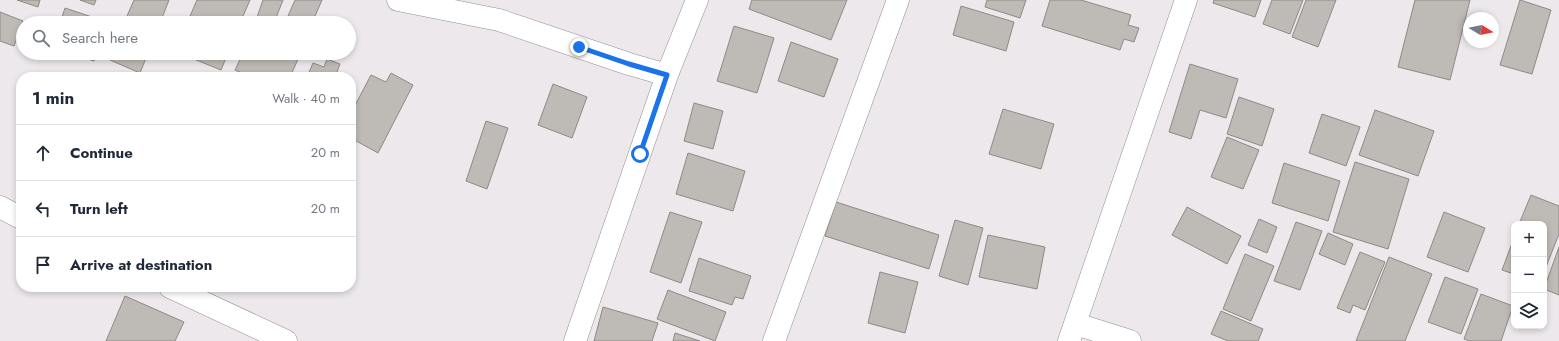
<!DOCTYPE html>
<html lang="en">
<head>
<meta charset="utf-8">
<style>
	:root { --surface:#fff; --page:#f2f2f3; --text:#1f2937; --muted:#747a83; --line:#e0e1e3 }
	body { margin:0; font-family:Jost,sans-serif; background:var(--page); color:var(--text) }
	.controls { position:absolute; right:12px; bottom:12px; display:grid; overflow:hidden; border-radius:8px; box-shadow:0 2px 6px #0003 }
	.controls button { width:36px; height:36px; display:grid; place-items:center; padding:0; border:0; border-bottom:1px solid var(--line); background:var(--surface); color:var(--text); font:20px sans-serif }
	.compass { position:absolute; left:1463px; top:12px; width:36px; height:36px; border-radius:50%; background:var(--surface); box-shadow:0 2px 6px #0003; rotate:100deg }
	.stop { position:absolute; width:12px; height:12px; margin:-9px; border:3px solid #1a73e8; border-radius:50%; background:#fff }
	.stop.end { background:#1a73e8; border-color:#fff; box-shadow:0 1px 4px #0008 }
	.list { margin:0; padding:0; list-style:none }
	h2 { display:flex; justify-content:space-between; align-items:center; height:52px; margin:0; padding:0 16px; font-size:17px }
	h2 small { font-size:13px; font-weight:400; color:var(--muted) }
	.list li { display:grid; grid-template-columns:26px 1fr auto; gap:12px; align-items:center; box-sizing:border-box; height:56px; padding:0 16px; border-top:1px solid var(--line) }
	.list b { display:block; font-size:15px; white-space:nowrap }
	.list em { font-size:13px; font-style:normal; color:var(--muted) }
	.icon { flex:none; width:22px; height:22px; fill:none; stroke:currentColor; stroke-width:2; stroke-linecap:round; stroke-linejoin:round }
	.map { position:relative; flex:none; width:1559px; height:341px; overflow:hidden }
	.search { position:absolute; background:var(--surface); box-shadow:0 2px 6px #0003; left:16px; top:16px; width:340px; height:44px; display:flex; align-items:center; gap:10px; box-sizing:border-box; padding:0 14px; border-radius:22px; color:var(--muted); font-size:15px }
	.panel { position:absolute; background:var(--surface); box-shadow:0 2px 6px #0003; left:16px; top:72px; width:340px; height:220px; border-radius:16px }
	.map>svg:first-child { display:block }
	.building { fill:#bebab5; stroke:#8d8a86 }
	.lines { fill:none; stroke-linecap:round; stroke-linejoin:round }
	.minor-casing { stroke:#938f93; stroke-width:23 }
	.minor { stroke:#fff; stroke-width:22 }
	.route { stroke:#1a73e8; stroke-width:5 }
</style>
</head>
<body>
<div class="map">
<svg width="1559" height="341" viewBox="0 0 1559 341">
	<rect width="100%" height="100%" fill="#ece8ec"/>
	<path class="building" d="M17 0H40L38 7Z
		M80 0H96L94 5Z
		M134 0H169L160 23H124Z
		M197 0H250L240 23H187Z
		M263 0H283L274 23H255Z
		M295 0H322L312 23H285Z
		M752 0H847L831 40 749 9Z
		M987 0H1026L1020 18 985 7Z
		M1050 0H1081L1131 15 1128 25 1139 28 1134 42 1124 39 1120 50 1042 26Z
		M1214 0H1261L1255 17 1213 3Z
		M1272 0H1303L1290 34 1263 24Z
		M1306 0H1336L1318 47 1292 37Z
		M1415 0H1470L1450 80 1398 67Z
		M1520 0 1551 10 1532 74 1500 65Z
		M961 6 1014 22 1006 51 953 35Z
		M65 8 107 22 60 23Z
		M0 12 23 21 14 46 0 41Z
		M734 26 774 38 757 93 717 81Z
		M791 42 838 59 824 97 778 81Z
		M69 53H97L94 61Z
		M112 53H148L140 73 110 60Z
		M179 53H228L221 70Z
		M243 53H290L299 57 290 77H251L235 70Z
		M327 59 340 64 337 72 349 77H307L313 63 324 67Z
		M1190 64 1238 79 1226 118 1200 110 1191 139 1169 132Z
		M391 73 413 85 378 153 351 138V113L371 75 386 82Z
		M553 84 587 97 572 138 538 125Z
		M1239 97 1274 109 1262 146 1227 134Z
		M694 103 723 111 713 149 684 141Z
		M1003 109 1054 124 1041 169 989 154Z
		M1375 110 1434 131 1418 176 1359 155Z
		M1322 114 1360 127 1346 166 1309 153Z
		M486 121 508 128 487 189 466 181Z
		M1227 137 1259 150 1243 189 1211 177Z
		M688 153 745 171 733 211 676 194Z
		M1355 162 1409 179 1388 249 1333 232Z
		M1284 163 1340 181 1328 221 1272 203Z
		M1531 195 1559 206V234L1544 272V224H1519Z
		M836 202 939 235 929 269 825 236Z
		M1187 207 1241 236 1227 264 1172 235Z
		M670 212 702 222 681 283 650 272Z
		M1444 212 1485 228 1468 272 1427 257Z
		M1259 219 1277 227 1267 253 1248 245Z
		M955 220 983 228 968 285 939 276Z
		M1296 222 1322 231 1300 290 1274 281Z
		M1328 233 1353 244 1345 265 1319 254Z
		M988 235 1045 247 1037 289 979 277Z
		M1514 238V274L1502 270Z
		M1559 247V295L1544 289Z
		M1360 252 1385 262 1365 310 1353 305 1350 313 1337 308Z
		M1245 254 1274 266 1251 321 1223 309Z
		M1389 257 1432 274 1405 341H1356Z
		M699 258 751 276 743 299 735 297 732 305 689 291Z
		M880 272 918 282 905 333 868 323Z
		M1445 277 1478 289 1461 334 1428 322Z
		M668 290 726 312 715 341 657 319Z
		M1481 294 1513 306 1501 341H1469L1464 339Z
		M125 296 184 322 175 341H106Z
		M603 307 658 323 652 341H594Z
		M1221 311 1263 329 1258 341H1228L1211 334Z
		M675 333 700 341H673Z"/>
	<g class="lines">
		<g class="minor-casing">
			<path id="minor" d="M398 0 499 20 629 64 667 75 575 341
				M667 75 697 0
				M0 207 21 218
				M170 287 286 341
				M1076 324 1130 341
				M774 341 898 0
				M1069 341 1186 0"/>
		</g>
		<use href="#minor" class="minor"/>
	</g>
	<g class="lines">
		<path class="route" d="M579 47 629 64 667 75 640 154"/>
	</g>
</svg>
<div class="controls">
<button>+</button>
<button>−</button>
<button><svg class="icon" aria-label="layers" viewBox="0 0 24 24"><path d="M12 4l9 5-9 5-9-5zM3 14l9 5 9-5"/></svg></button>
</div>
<svg class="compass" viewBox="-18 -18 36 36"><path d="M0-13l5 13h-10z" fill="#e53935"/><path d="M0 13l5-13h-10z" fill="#747a83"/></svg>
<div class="stop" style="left:640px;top:154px"></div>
<div class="stop end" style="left:579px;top:47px"></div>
<div class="search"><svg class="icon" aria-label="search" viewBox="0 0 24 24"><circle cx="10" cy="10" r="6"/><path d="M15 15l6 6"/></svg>Search here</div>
<section class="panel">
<h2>1 min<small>Walk · 40 m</small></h2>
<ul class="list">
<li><svg class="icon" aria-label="ahead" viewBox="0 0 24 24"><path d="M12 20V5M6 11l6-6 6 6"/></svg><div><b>Continue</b></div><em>20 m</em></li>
<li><svg class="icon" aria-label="left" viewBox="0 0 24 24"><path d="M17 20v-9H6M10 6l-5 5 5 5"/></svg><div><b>Turn left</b></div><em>20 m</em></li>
<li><svg class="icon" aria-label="arrive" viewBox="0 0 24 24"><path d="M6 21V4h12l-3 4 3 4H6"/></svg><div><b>Arrive at destination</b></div></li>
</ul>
</section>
</div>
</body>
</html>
